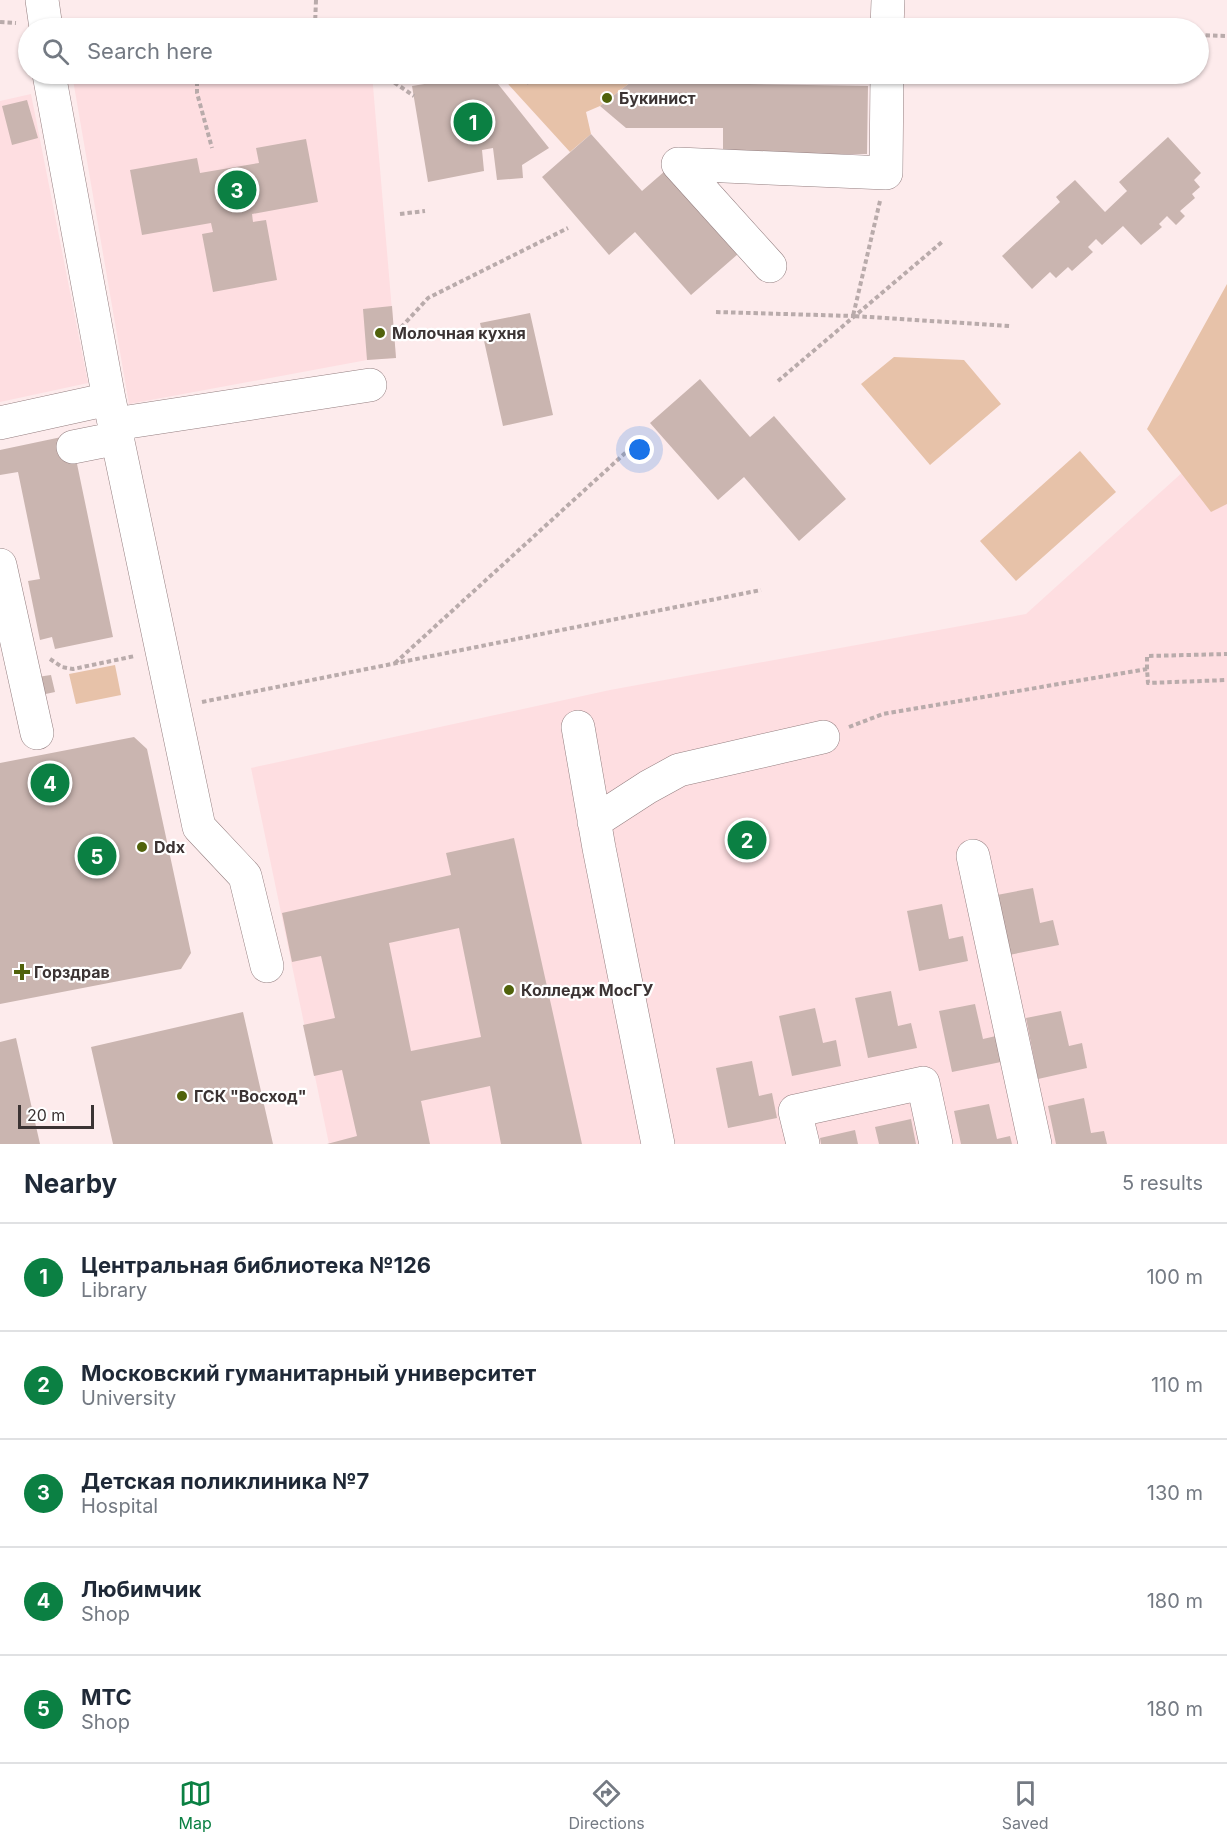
<!DOCTYPE html>
<html lang="en">
<head>
<meta charset="utf-8">
<style>
	:root { --surface:#fff; --page:#f6f6f7; --text:#1f2937; --muted:#747a83; --line:#e0e1e3; --accent:#0b8043 }
	body { margin:0; font-family:Inter,sans-serif; background:var(--page); color:var(--text) }
	.scale { position:absolute; left:18px; bottom:15px; width:76px; box-sizing:border-box; padding-left:6px; border:3px solid #3b3333; border-top:0; font-size:16px; line-height:21px; white-space:nowrap; color:#3b3333; -webkit-text-stroke:4px #fff; paint-order:stroke }
	.you { position:absolute; left:640px; top:450px; width:21px; height:21px; margin:-15px; border:4px solid #fff; border-radius:50%; background:#1a73e8; box-shadow:0 0 0 9px #1a73e833 }
	.badge { display:grid; place-items:center; width:39px; height:39px; border-radius:50%; background:var(--accent); color:#fff; font-size:20px; font-weight:700 }
	.pin { position:absolute; translate:-50% -50%; border:3px solid #fff; box-shadow:0 2px 6px #0006 }
	.list { margin:0; padding:0; list-style:none }
	h2 { display:flex; justify-content:space-between; align-items:center; height:78px; margin:0; padding:0 24px; font-size:26px }
	h2 small { font-size:20px; font-weight:400; color:var(--muted) }
	.list li { display:grid; grid-template-columns:39px 1fr auto; gap:18px; align-items:center; box-sizing:border-box; height:108px; padding:0 24px; border-top:2px solid var(--line) }
	.list b { display:block; font-size:22px; white-space:nowrap }
	.list p { margin:0; font-size:20px; white-space:nowrap; color:var(--muted) }
	.list em { font-size:20px; font-style:normal; color:var(--muted) }
	.icon { flex:none; width:33px; height:33px; fill:none; stroke:currentColor; stroke-width:2; stroke-linecap:round; stroke-linejoin:round }
	.map { position:relative; flex:none; width:1227px; height:1144px; overflow:hidden }
	.search { position:absolute; background:var(--surface); box-shadow:0 2px 4px #0004; left:18px; right:18px; top:18px; height:66px; display:flex; align-items:center; gap:15px; box-sizing:border-box; padding:0 21px; border-radius:33px; color:var(--muted); font-size:22px }
	.sheet { height:618px; background:var(--surface) }
	nav { display:flex; justify-content:space-around; align-items:center; box-sizing:border-box; height:84px; border-top:2px solid var(--line); background:var(--surface); font-size:16px; color:var(--muted) }
	nav a { display:grid; justify-items:center; gap:3px }
	nav .on { color:var(--accent) }
	.map>svg:first-child { display:block }
	.built { fill:#fedee1 }
	.green { fill:#e7c2a9 }
	.building { fill:#cab5b0; fill-rule:evenodd }
	.lines { fill:none; stroke-linecap:round; stroke-linejoin:round }
	.minor-casing { stroke:#947f80; stroke-width:34 }
	.path { stroke:#b9abab; stroke-width:4; stroke-dasharray:4.5 3; stroke-linecap:butt }
	.minor { stroke:#fff; stroke-width:33 }
	.poi-dot { fill:#50620b; stroke:#fff; stroke-width:2 }
	.labels { text-anchor:middle; stroke-width:4.5; stroke-linejoin:round; paint-order:stroke }
	.poi-label { font-size:16px; font-weight:bold; fill:#3b3333; stroke:#fff; text-anchor:start }
</style>
</head>
<body>
<div class="map">
<svg width="1227" height="1144" viewBox="0 0 1227 1144">
	<rect width="100%" height="100%" fill="#fdebec"/>
	<path class="built" d="M72 74H372L396 358 367 360 129 404Z
		M31 94 88 383 0 402V101Z
		M1227 432V1144H329L251 768 610 690 1026 614Z"/>
	<path class="green" d="M499 74H629L631 82 600 106 586 112 591 134 570 152Z
		M1227 284V504L1211 512 1147 429Z
		M894 357 964 360 1001 404 930 465 861 384Z
		M1080 451 1116 492 1016 581 980 541Z
		M115 665 121 695 76 704 69 674Z"/>
	<path class="building" d="M486 74H490L549 148 522 165 523 178 497 180 493 148 482 150 484 171 428 182 412 86Z
		M631 82 868 86 867 154H723V128H626L600 106Z
		M27 100 38 138 12 145 2 106Z
		M591 134 642 191 665 171 738 254 691 295 635 232 609 255 542 177Z
		M1168 137 1201 173 1194 180 1200 187 1192 194 1195 198 1180 211 1185 216 1176 225 1167 216 1159 224 1162 227 1141 245 1123 226 1102 245 1096 239 1088 247 1093 252 1072 271 1068 267 1056 278 1050 272 1032 289 1002 256 1060 202 1056 197 1075 180 1105 212 1127 191 1119 182Z
		M306 139 318 202 252 214 253 222 266 220 277 280 213 292 202 234 213 232 211 223 142 235 130 170 197 158 200 173 259 163 256 148Z
		M392 306 396 358 367 360 363 309Z
		M530 313 553 415 503 426 480 323Z
		M700 379 750 437 774 416 846 499 799 541 744 477 718 500 650 423Z
		M71 435 113 637 55 649 52 637 40 640 28 581 40 579 18 472 0 475V450Z
		M51 675 55 692 41 695 37 677Z
		M134 737 147 749 191 953 181 969 0 1004V763Z
		M514 838 582 1144H501L490 1086 421 1101 430 1144H327L357 1136 342 1070 314 1076 303 1025 335 1018 321 956 292 962 282 913 451 875 446 853ZM459 928 481 1037 411 1051 389 943Z
		M1033 888 1040 923 1053 920 1059 945 1009 955 997 895Z
		M942 904 949 939 963 936 968 961 919 971 907 911Z
		M891 991 898 1026 911 1023 917 1048 868 1058 855 998Z
		M975 1004 983 1039 996 1036 1001 1062 952 1072 939 1011Z
		M815 1008 823 1043 836 1040 841 1066 792 1076 779 1016Z
		M1061 1011 1069 1046 1082 1043 1087 1068 1038 1079 1026 1018Z
		M243 1012 273 1144H113L91 1047Z
		M16 1038 40 1144H0V1042Z
		M752 1061 759 1096 772 1093 777 1118 728 1128 716 1068Z
		M1084 1098 1091 1133 1104 1131 1107 1144H1056L1048 1106Z
		M989 1104 997 1139 1010 1136 1012 1144H961L954 1111Z
		M911 1119 916 1144H879L875 1127Z
		M855 1130 858 1144H821L820 1138Z"/>
	<g class="lines">
		<g class="minor-casing">
			<path id="minor" d="M42 0 46 28
				M887 28 888 0
				M49 74 109 399 199 827 245 876 267 966
				M770 266 678 164 886 173 887 74
				M0 423 109 399
				M115 424 370 385
				M73 447 118 438
				M0 565 37 733
				M578 727 599 848 658 1144
				M594 822 648 787 679 770 823 737
				M973 856 1035 1144
				M803 1144 795 1111 923 1083 936 1144"/>
		</g>
		<path class="path" d="M316 0 315 25 320 28
			M0 22 16 23
			M75 26 315 25 566 28
			M1198 35 1227 36
			M197 74V93L212 148
			M382 74 414 96
			M514 74 529 83
			M880 201 853 316 1010 326
			M400 214 425 211
			M716 312 853 316
			M396 333 428 298 568 228
			M778 381 942 242
			M50 659 62 667 73 669 135 656
			M395 663 634 445
			M1147 669V656L1227 654
			M202 702 761 590
			M849 727 883 714 1147 669 1148 683 1227 680"/>
		<use href="#minor" class="minor"/>
	</g>
	<g class="poi-dot">
		<circle cx="607" cy="98" r="6"/>
		<circle cx="380" cy="333" r="6"/>
		<circle cx="142" cy="847" r="6"/>
		<path d="M19 963h6v6h6v6h-6v6h-6v-6h-6v-6h6z"/>
		<circle cx="509" cy="990" r="6"/>
		<circle cx="182" cy="1096" r="6"/>
	</g>
	<g class="labels">
		<g class="poi-label">
			<text x="619" y="104">Букинист</text>
			<text x="392" y="339">Молочная кухня</text>
			<text x="154" y="853">Ddx</text>
			<text x="34" y="978">Горздрав</text>
			<text x="521" y="996">Колледж МосГУ</text>
			<text x="194" y="1102">ГСК "Восход"</text>
		</g>
	</g>
</svg>
<div class="scale">20 m</div>
<div class="you"></div>
<div class="pin badge" style="left:473px;top:122px">1</div>
<div class="pin badge" style="left:747px;top:840px">2</div>
<div class="pin badge" style="left:237px;top:190px">3</div>
<div class="pin badge" style="left:50px;top:783px">4</div>
<div class="pin badge" style="left:97px;top:856px">5</div>
<div class="search"><svg class="icon" aria-label="search" viewBox="0 0 24 24"><circle cx="10" cy="10" r="6"/><path d="M15 15l6 6"/></svg>Search here</div>
</div>
<section class="sheet">
<h2>Nearby<small>5 results</small></h2>
<ul class="list">
<li><span class="badge">1</span><div><b>Центральная библиотека №126</b><p>Library</p></div><em>100 m</em></li>
<li><span class="badge">2</span><div><b>Московский гуманитарный университет</b><p>University</p></div><em>110 m</em></li>
<li><span class="badge">3</span><div><b>Детская поликлиника №7</b><p>Hospital</p></div><em>130 m</em></li>
<li><span class="badge">4</span><div><b>Любимчик</b><p>Shop</p></div><em>180 m</em></li>
<li><span class="badge">5</span><div><b>МТС</b><p>Shop</p></div><em>180 m</em></li>
</ul>
</section>
<nav>
<a class="on"><svg class="icon" aria-label="map" viewBox="0 0 24 24"><path d="M3 6l6-2 6 2 6-2v14l-6 2-6-2-6 2zM9 4v14M15 6v14"/></svg>Map</a>
<a><svg class="icon" aria-label="directions" viewBox="0 0 24 24"><path d="M12 3l9 9-9 9-9-9zM9 14v-3h6M13 9l2 2-2 2"/></svg>Directions</a>
<a><svg class="icon" aria-label="saved" viewBox="0 0 24 24"><path d="M7 4h10v16l-5-4-5 4z"/></svg>Saved</a>
</nav>
</body>
</html>
